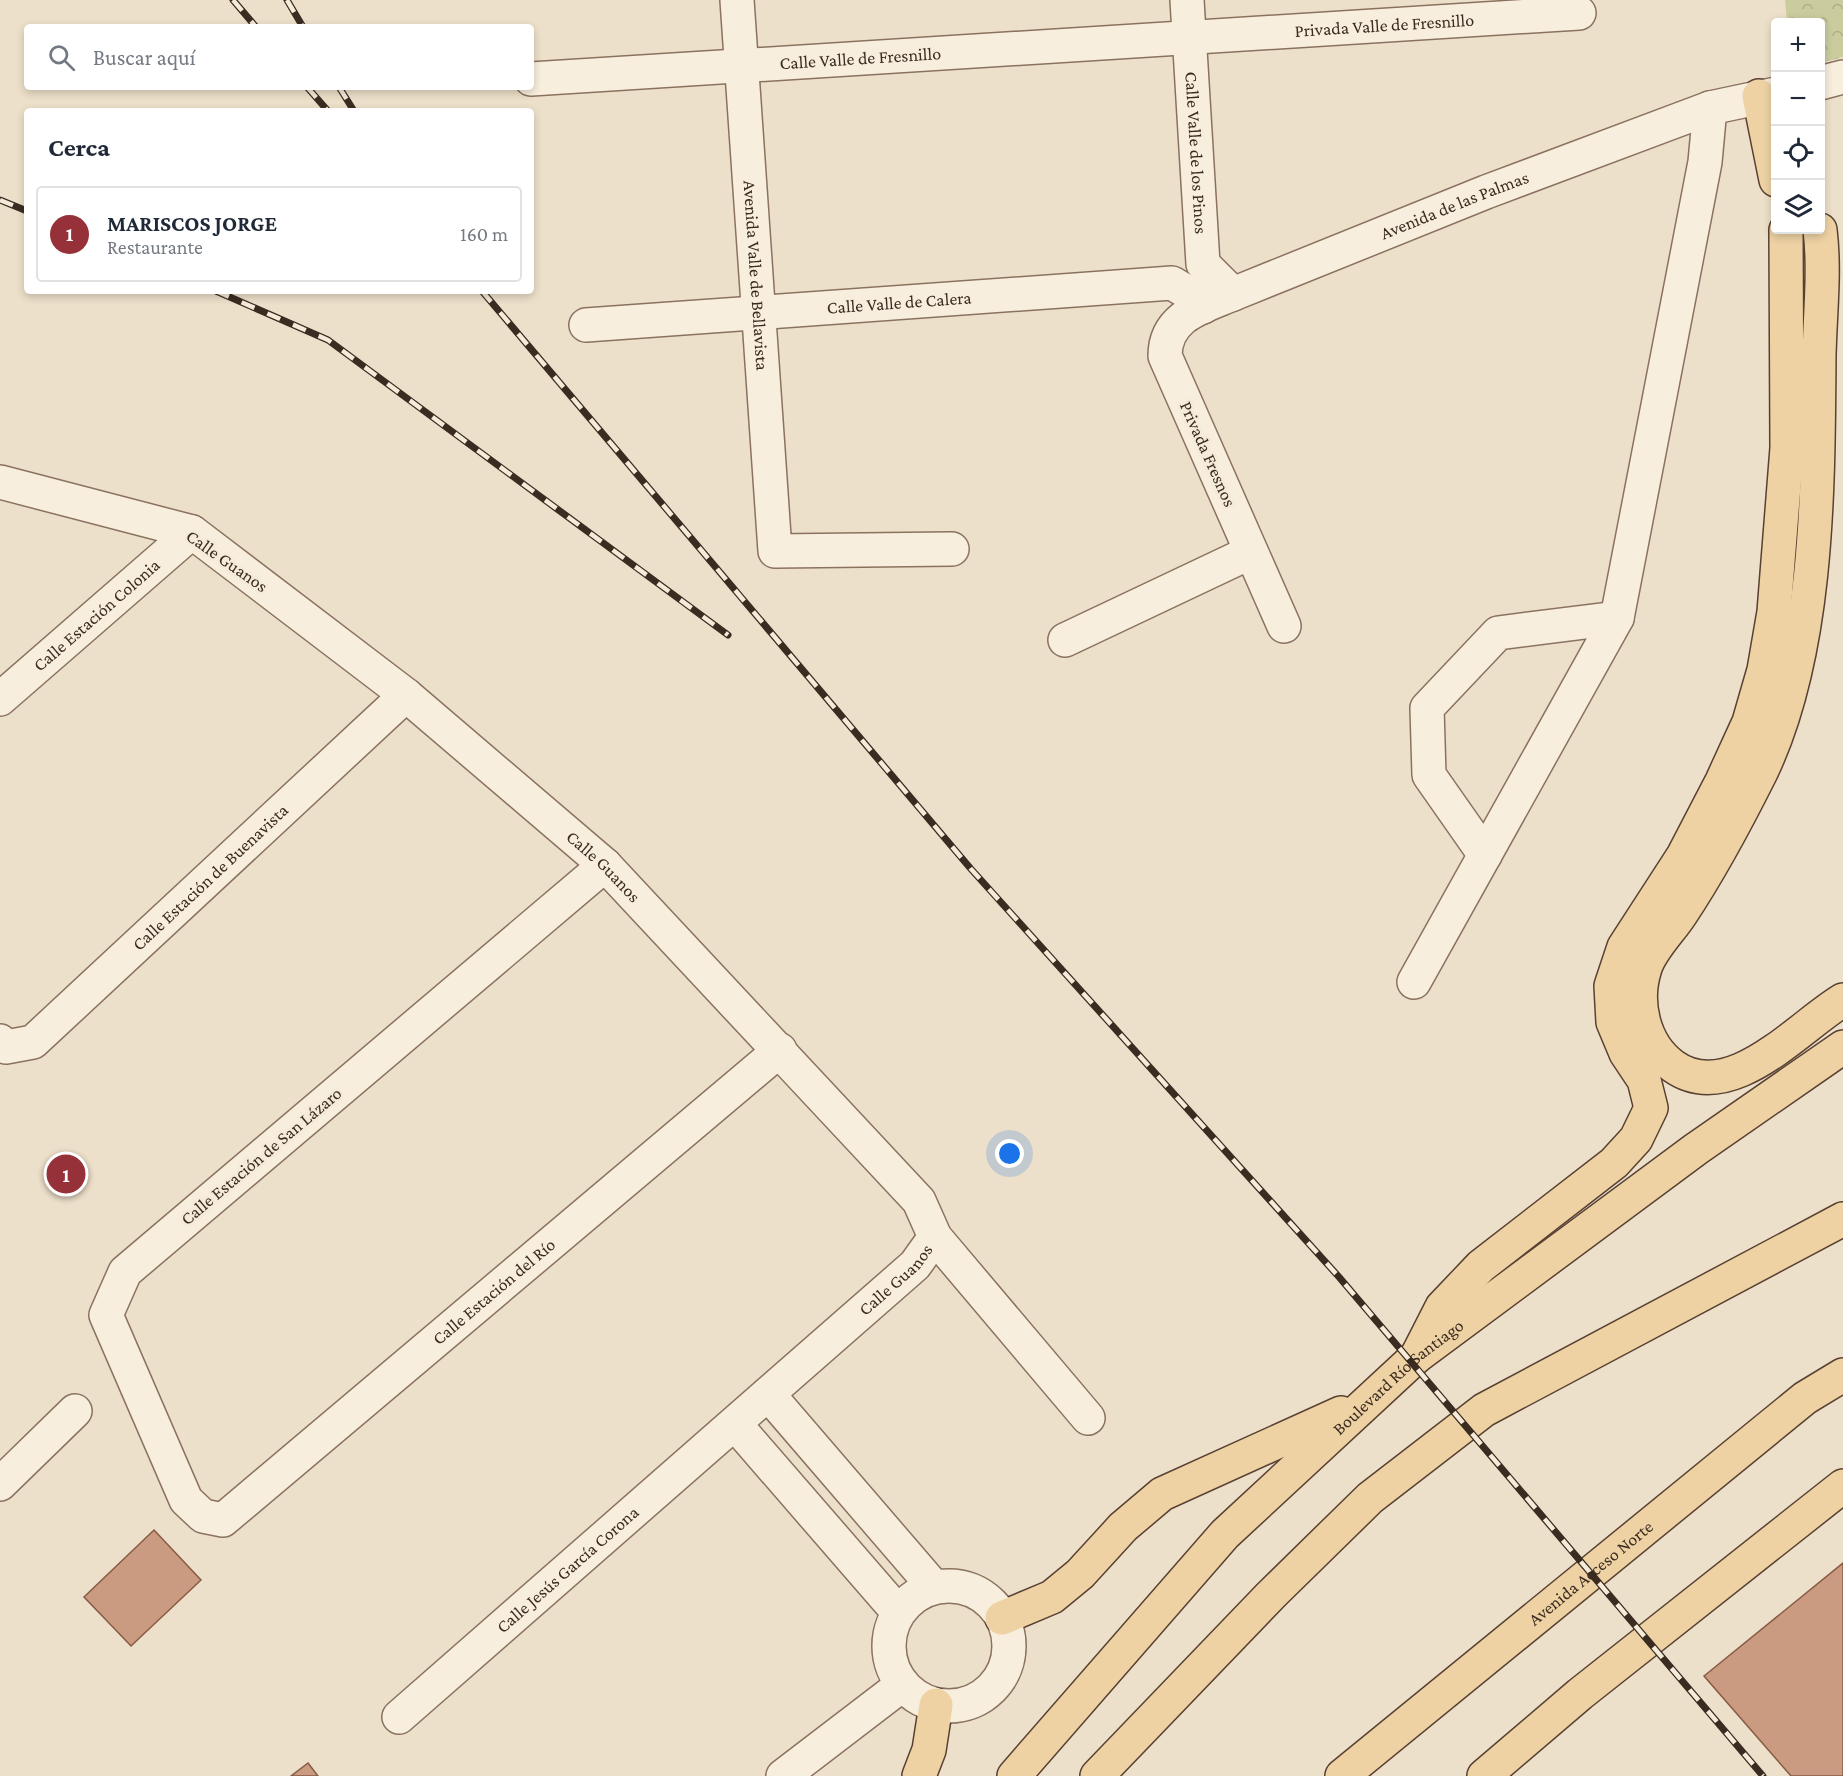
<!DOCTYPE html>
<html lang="es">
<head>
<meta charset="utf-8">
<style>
	:root { --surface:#fff; --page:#f2f2f3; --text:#1f2937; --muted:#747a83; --line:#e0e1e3; --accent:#973139 }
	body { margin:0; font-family:"Crimson Pro",serif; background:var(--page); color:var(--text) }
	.controls { position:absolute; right:18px; top:18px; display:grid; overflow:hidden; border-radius:6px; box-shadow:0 3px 9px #0003 }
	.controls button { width:54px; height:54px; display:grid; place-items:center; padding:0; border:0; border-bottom:2px solid var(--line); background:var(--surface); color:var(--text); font:30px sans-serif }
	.you { position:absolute; left:1010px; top:1154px; width:21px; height:21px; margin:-15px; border:4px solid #fff; border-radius:50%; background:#1a73e8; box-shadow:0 0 0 9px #1a73e833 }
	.badge { display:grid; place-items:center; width:39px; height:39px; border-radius:50%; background:var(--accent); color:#fff; font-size:20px; font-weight:700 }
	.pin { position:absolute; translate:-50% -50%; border:3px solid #fff; box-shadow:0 2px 6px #0006 }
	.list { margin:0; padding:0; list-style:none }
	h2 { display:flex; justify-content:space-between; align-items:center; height:78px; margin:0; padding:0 24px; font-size:26px }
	h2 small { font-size:20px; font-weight:400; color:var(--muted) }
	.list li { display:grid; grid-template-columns:39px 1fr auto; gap:18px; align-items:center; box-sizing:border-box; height:96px; margin:0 12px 12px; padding:0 12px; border:2px solid var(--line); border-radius:6px }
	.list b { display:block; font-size:22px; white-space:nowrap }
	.list p { margin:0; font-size:20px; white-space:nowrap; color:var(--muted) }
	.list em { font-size:20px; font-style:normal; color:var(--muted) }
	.icon { flex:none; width:33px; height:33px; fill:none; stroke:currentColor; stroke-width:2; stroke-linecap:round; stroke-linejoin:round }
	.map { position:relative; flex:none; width:1843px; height:1776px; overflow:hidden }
	.search { position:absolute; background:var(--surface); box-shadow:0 3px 9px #0003; left:24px; top:24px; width:510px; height:66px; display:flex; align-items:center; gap:15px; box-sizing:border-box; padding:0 21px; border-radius:6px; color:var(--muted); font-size:22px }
	.panel { position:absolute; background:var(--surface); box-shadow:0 3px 9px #0003; left:24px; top:108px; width:510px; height:186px; border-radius:6px }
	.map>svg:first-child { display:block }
	.forest { fill:url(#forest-crowns) }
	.building { fill:#ca9a81; stroke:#885b45; stroke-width:1.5 }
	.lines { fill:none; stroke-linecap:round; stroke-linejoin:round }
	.minor-casing { stroke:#8a725f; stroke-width:36 }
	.major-casing { stroke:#584132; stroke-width:36 }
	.minor { stroke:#f8eedd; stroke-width:33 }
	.major { stroke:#eed2a4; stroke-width:33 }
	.rail-casing { stroke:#3b2c21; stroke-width:7 }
	.rail { stroke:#f5ebd9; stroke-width:4.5; stroke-dasharray:14; stroke-linecap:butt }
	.labels { text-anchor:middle; stroke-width:6; stroke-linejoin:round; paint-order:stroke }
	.street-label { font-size:18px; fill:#3b2c21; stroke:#f5ebd9 }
</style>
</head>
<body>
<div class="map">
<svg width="1843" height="1776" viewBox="0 0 1843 1776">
	<defs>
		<pattern id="forest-crowns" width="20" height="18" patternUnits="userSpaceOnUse" patternTransform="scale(1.5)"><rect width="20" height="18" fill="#cacc9e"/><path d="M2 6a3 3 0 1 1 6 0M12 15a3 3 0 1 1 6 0" fill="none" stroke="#aeaf88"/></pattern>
	</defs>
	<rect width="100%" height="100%" fill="#ede0ca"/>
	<path class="forest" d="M1785 0H1843V57L1821 63 1820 22H1787Z"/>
	<path class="building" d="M154 1530 201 1580 131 1646 84 1597Z
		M1843 1563V1776H1791L1704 1676Z
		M308 1763 318 1776H291Z"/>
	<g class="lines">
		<g class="minor-casing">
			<g id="minor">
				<path id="s1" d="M737 0 775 551 952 549"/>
				<path id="s2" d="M1187 0 1203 264 1233 294"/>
				<path id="s3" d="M531 79 1579 13"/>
				<path d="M1820 83 1843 77"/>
				<path id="s4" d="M586 325 1172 283 1194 296 1203 307"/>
				<path id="s5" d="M0 482 192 532 406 695 605 865 919 1201 935 1237 1088 1418"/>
				<path id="s6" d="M1284 626 1165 356C1165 316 1202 307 1233 294L1486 192 1710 108 1776 94"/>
				<path d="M1065 640 1251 552"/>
				<path id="s7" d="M0 699 192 532"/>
				<path d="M1485 855 1429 775 1427 708 1498 633 1617 618"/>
				<path id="s8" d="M605 865 125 1272 106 1315 186 1500 203 1516 223 1520 780 1050"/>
				<path d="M1414 982 1617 618 1705 162 1710 108"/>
				<path id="s9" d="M0 1041 6 1047 33 1042 406 695"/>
				<path d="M768 1394 934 1587"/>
				<path d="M735 1424 898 1612"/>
				<path d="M0 1484 75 1411"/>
				<circle cx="949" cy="1646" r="60"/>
				<path id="s10" d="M399 1717 915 1265 935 1237"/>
				<path d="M783 1776 902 1685"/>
			</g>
		</g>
		<g class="major-casing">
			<g id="major">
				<path d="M1759 96 1776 180"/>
				<path d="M1820 230C1825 270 1820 314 1819 355 1818 487 1819 651 1761 772 1737 820 1711 869 1681 914 1670 931 1651 949 1645 968 1634 1002 1643 1044 1673 1066 1730 1107 1798 1027 1843 1000"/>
				<path d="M1417 1356 1442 1307 1481 1266 1614 1163 1636 1139 1651 1108 1644 1080 1626 1053 1613 1022 1611 986 1624 947 1683 856 1722 781 1749 722 1764 670 1774 612 1787 448 1786 230"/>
				<path d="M1002 1618 1052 1597 1080 1574 1123 1527 1162 1494 1341 1413"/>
				<path d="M919 1776 929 1750 936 1705"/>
				<path id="s11" d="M1014 1776 1225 1534 1417 1356 1696 1149 1843 1047"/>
				<path d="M1097 1776 1271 1595 1370 1498 1484 1410 1843 1219"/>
				<path id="s12" d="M1342 1776 1805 1398 1843 1375"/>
				<path d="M1484 1776 1580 1694 1843 1486"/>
			</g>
		</g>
		<use href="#minor" class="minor"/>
		<use href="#major" class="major"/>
		<g class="rail-casing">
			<path id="rail" d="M233 0 256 27
				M287 0 303 27
				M307 87 328 111
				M339 87 354 111
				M0 200 27 211
				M216 291 328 340 728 635
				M482 291 971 869 1339 1277 1763 1776"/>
		</g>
		<use href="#rail" class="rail"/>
	</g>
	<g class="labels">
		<g class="street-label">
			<text dy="6" stroke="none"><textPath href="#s3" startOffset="855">Privada Valle de Fresnillo</textPath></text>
			<text dy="6" stroke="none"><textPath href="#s3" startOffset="330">Calle Valle de Fresnillo</textPath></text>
			<text dy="6" stroke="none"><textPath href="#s2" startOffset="153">Calle Valle de los Pinos</textPath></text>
			<text dy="6" stroke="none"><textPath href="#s6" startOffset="633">Avenida de las Palmas</textPath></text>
			<text dy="6" stroke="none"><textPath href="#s1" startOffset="276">Avenida Valle de Bellavista</textPath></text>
			<text dy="6" stroke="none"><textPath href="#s4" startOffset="314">Calle Valle de Calera</textPath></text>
			<text transform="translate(1208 454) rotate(66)" y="6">Privada Fresnos</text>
			<text transform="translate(227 561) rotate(35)" y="6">Calle Guanos</text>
			<text dy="6" stroke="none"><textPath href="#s7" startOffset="128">Calle Estación Colonia</textPath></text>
			<text dy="6" stroke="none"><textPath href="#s5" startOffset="729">Calle Guanos</textPath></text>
			<text dy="6" stroke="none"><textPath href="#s9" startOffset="278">Calle Estación de Buenavista</textPath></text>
			<text transform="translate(261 1156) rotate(-40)" y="6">Calle Estación de San Lázaro</text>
			<text dy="6" stroke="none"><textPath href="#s10" startOffset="662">Calle Guanos</textPath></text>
			<text dy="6" stroke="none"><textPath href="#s8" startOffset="1276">Calle Estación del Río</textPath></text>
			<text dy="6" stroke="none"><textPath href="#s11" startOffset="555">Boulevard Río Santiago</textPath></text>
			<text dy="6" stroke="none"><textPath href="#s10" startOffset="224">Calle Jesús García Corona</textPath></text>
			<text dy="6" stroke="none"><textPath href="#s12" startOffset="321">Avenida Acceso Norte</textPath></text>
		</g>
	</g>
</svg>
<div class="controls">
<button>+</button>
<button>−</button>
<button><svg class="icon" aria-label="locate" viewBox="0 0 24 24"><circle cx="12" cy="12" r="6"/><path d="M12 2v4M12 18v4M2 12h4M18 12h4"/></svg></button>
<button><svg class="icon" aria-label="layers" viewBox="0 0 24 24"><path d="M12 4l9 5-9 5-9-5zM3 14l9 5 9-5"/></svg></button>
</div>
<div class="you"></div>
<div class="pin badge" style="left:66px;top:1174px">1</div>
<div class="search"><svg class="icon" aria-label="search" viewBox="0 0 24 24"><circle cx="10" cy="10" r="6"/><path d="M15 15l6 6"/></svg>Buscar aquí</div>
<section class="panel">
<h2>Cerca<small></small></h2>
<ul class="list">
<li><span class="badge">1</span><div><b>MARISCOS JORGE</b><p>Restaurante</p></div><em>160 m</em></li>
</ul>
</section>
</div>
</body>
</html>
